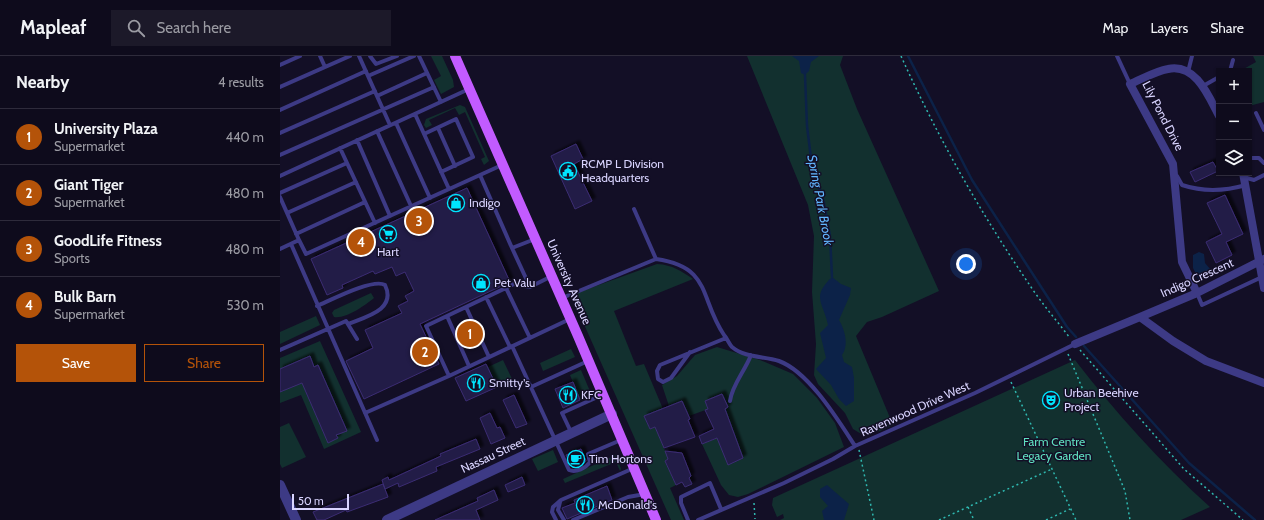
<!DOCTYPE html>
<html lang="en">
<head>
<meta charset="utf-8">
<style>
	:root { --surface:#0e0b1c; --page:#1c1929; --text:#f1f3f6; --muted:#9b9ba3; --line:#2e2b3b; --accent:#b45309 }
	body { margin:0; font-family:Cabin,sans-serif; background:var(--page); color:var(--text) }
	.controls { position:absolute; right:12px; top:12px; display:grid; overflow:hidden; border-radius:0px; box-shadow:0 1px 3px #0004 }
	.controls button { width:36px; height:36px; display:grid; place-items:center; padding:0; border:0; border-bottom:1px solid var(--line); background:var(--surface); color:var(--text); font:20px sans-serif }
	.scale { position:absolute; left:12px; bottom:10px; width:57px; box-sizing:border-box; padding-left:4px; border:2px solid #d9d4ff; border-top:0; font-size:11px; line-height:14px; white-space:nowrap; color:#d9d4ff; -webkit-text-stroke:3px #130f26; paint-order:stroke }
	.you { position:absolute; left:686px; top:208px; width:14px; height:14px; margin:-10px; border:3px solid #fff; border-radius:50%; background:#1a73e8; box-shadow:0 0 0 6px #1a73e833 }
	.badge { display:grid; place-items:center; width:26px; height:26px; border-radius:50%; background:var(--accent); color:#fff; font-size:13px; font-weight:700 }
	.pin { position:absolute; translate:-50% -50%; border:2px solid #fff; box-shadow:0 1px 4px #0006 }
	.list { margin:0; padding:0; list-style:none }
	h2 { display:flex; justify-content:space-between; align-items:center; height:52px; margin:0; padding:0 16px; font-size:17px }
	h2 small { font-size:13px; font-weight:400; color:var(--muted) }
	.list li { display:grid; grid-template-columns:26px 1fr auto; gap:12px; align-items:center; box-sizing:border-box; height:56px; padding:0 16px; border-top:1px solid var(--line) }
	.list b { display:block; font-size:15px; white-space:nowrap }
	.list p { margin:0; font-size:13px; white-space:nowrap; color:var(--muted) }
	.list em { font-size:13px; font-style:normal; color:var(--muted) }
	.actions { display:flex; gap:8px; padding:12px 16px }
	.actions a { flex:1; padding:9px 0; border:1px solid var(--accent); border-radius:0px; text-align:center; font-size:14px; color:var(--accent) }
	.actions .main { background:var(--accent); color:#fff }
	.icon { flex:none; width:22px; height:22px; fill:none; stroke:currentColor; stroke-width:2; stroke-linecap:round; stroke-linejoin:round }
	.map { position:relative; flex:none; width:984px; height:464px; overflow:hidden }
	header { display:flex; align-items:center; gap:24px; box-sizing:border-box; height:56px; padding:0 20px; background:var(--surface); border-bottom:1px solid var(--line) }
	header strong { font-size:19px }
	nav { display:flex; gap:22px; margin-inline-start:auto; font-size:14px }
	.search { width:280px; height:36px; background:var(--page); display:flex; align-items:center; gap:10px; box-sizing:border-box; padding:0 14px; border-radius:0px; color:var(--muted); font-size:15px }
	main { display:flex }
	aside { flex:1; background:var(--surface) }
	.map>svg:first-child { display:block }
	.green { fill:#12302f }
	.water { fill:#0c2248 }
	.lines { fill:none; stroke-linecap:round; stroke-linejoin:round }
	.stream { stroke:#0c2248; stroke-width:2.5 }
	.building { fill:#241b47; stroke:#3b2d73; filter:url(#shadow) }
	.path { stroke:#2fb8b0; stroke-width:1.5; stroke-dasharray:2 3; stroke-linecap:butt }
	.service { stroke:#3d3a85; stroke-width:4 }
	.minor { stroke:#3d3a85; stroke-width:8 }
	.tertiary { stroke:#3d3a85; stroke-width:10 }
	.primary { stroke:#c25bff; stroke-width:10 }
	.labels { text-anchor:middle; stroke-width:3; stroke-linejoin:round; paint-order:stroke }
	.street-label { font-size:12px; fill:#d9d4ff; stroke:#130f26 }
	.poi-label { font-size:12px; fill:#d9d4ff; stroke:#130f26; text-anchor:start }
	.park-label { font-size:12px; fill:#5fe0c0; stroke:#130f26 }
	.water-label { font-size:13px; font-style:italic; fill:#62b6ff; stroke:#130f26 }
</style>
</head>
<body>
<header>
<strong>Mapleaf</strong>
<div class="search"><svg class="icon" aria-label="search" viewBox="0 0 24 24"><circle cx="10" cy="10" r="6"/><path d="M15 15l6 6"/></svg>Search here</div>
<nav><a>Map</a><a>Layers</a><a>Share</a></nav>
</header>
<main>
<aside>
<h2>Nearby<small>4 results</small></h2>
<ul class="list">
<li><span class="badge">1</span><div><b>University Plaza</b><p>Supermarket</p></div><em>440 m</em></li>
<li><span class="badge">2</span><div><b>Giant Tiger</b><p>Supermarket</p></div><em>480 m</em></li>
<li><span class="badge">3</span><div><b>GoodLife Fitness</b><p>Sports</p></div><em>480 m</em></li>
<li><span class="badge">4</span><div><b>Bulk Barn</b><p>Supermarket</p></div><em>530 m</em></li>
</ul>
<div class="actions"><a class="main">Save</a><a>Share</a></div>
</aside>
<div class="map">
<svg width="984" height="464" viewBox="0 0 984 464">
	<defs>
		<filter id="shadow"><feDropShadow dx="3.5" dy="-3.5" stdDeviation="1" flood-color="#0009"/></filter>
	</defs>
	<rect width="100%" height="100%" fill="#130f26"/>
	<path class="green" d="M151 0H162L173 24 174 31 161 38 154 24 161 20Z
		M467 0H563L560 9 577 53 659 235 602 261 587 266 576 280 613 369 600 375 583 379 573 373 565 357 538 328 534 319 536 288 532 236 534 180 528 149Z
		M973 0H984V46L969 50V15H960L976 6Z
		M180 49 185 51 209 105 204 109 201 103 205 101 185 56 179 59 175 52 149 64 152 69 146 72 144 69 146 63Z
		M377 208C393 209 401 215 413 223L334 255 356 310 364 308 383 353 364 360 370 373 375 371 386 397 390 395 392 401 385 405 396 429 390 432 404 464H391L291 239Z
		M91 237 94 242C84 250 66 263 54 261L52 257 54 254Z
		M36 260 40 269 0 288V276Z
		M40 285 81 376 44 393 21 339 0 347V302Z
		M437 291 480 304 513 318 537 342 555 367 564 391 468 438 458 441 449 439 441 429 422 388 443 380 440 373 451 369 448 361 446 362 442 354 448 351 442 338 425 345 428 353 409 360 402 345 389 350 382 329 397 320 415 299Z
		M291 293 295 301 263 315 260 307Z
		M223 304 232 323 217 331 208 311Z
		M795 304C836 357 880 406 930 451L901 464H500L504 462 503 458 497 461 492 449 493 442Z
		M301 314 312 340 300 344 290 319Z
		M9 367 26 401 2 412 0 408V371Z
		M273 394 278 406 258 415 252 403Z
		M336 399 341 413 340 415 336 406 285 427 283 423Z"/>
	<path class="water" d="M512 0H539L531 6 529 15 525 19 521 17 519 5Z
		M919 196 924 198 925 207 931 214 928 220 919 224 913 212V199Z
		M552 221 561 228 571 232 570 239 559 264C565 274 569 289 562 299L564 306 572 311 574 322V345L566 350 559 343 551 329 536 313 546 302 540 277 548 269C543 246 531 241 552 221Z
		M547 429 569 448 564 464H544L542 455 548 450 540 441V433Z"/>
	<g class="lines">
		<path class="stream" d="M628 0 692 124 787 271 796 281
			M525 19 527 70 532 110 544 147 550 180 552 221
			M804 290 909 407 975 464"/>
	</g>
	<path class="building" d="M296 88 303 103 294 108 312 145 295 153 271 100Z
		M933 106 938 115 915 126 910 116Z
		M187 132 230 226 140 268 159 308 84 343 66 305 93 292 85 274 122 257 118 250 128 245 125 240 134 235 125 216 116 220 112 211 95 218 93 215 62 229 63 232 47 239 31 203Z
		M945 139 963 178 946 186 952 199 936 207 926 186 942 178 927 147Z
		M30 300 34 311 38 309 67 375 56 379 58 382 48 387 22 327 0 336V313Z
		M206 308 217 331 186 345 175 322Z
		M293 326 300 344 283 352 275 333Z
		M442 338 448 351 445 353 463 402 448 409 437 382 422 388 419 380 434 373 425 354 428 353 425 345Z
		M234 339 247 368 236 372 223 344Z
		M402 345 410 363 408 364 415 381 384 392 375 371 370 373 364 360Z
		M210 357 217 372 220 371 225 382 211 388 200 362Z
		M196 383 200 393 156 411 157 415 119 431 118 427 105 433 102 424 108 421 109 424 161 400 160 398Z
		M301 393 306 405 298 411H292L286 399Z
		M385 395 402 397 411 420 409 422 412 428 405 431 402 426 396 429 385 405 388 403Z
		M242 421 245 429 228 436 225 429Z
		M103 428 108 441 67 456 66 454 44 464H37L33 456Z
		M327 430 332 444 287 463 282 452 295 447 294 444Z
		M214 434 218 444 196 454 200 464H155L198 445 197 442Z"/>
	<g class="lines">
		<path class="path" d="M621 0C657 80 701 158 751 231 763 249 777 265 790 282
			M800 294 904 413 963 464
			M788 298 845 435 850 464
			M731 326 796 464
			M579 394 594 464
			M474 447 475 463
			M688 451 694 464
			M659 464 772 413
			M766 464 790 453"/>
		<path class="service" d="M40 0 45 11
			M79 0 110 69
			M90 0 96 8 117 0
			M139 0 161 46
			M837 0 850 28
			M0 9 20 0
			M950 15 953 4
			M908 16 912 0
			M88 20 134 0
			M923 30 939 21
			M0 31 70 0
			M97 40 147 17
			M0 54 86 15
			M976 57 984 74
			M135 58 169 133
			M116 67 150 142
			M158 72 175 110
			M97 75 131 150
			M0 77 95 35
			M144 78 176 63 193 101 161 116
			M77 84 110 160
			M60 92 95 167
			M0 99 154 31
			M969 102H979L984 107
			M222 109 200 119 232 192 255 183
			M964 119 967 122 974 124 984 119
			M0 120 189 33
			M897 120 902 129C923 136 945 135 966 129
			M0 137 67 107
			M0 141 19 184 0 193
			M354 153 376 203
			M7 157 76 126
			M16 178 85 146
			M19 184 26 198 200 119
			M11 188 97 384
			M232 192 250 231
			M272 220 250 231 234 228 146 270 169 320 290 263
			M226 232 250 282
			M917 237 922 249 982 221
			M206 241 230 291
			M282 242 376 203C432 211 419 242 444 279 447 282 449 288 452 291 465 302 484 300 499 305 529 316 558 364 575 390
			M37 250C51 244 93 222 105 229 117 254 85 261 68 268
			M186 251 209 301
			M167 260 189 310
			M232 290 289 414C296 417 306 412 310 406L308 398 341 384
			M0 294 66 265 77 283
			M410 296 391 322 383 326 378 323 377 315 380 309 446 282
			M251 331 308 305
			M450 345C452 329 465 315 471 299
			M85 357 169 320
			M291 376 282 357 322 339
			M280 446 278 454 284 464
			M276 464 272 456 273 451 281 444 354 412
			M293 464 348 441 365 438
			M408 464 401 447V441L430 427 441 453
			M418 464 504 427 553 403 575 390 695 337 795 288"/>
		<path class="minor" d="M963 117 984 232
			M917 237 902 206 893 108 850 28C862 23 876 15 888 13 916 7 929 41 939 60
			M860 261 917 237 984 203
			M795 288 860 261 893 285 926 305 984 327"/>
		<path class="tertiary" d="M0 429 16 464
			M107 464 332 358"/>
		<path class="primary" d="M175 0 298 280 376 464"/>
	</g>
	<defs>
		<g id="civic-ring" transform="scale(0.9)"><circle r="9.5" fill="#130f26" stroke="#00e5ff" stroke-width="1.5"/><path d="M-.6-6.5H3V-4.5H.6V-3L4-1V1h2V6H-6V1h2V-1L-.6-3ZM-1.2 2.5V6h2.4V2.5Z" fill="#00e5ff"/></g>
		<g id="shop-ring" transform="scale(0.9)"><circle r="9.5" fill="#130f26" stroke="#00e5ff" stroke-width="1.5"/><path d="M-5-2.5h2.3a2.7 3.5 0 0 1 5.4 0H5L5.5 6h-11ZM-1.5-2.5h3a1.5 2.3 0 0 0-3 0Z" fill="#00e5ff"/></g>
		<g id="supermarket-ring" transform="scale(0.9)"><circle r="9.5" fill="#130f26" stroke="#00e5ff" stroke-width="1.5"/><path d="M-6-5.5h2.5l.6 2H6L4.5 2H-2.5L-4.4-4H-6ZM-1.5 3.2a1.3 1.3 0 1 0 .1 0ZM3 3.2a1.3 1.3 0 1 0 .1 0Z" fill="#00e5ff"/></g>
		<g id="restaurant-ring" transform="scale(0.9)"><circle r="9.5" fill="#130f26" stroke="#00e5ff" stroke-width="1.5"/><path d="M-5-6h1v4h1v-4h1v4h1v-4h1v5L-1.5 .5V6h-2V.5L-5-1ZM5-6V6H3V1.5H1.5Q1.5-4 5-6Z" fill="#00e5ff"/></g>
		<g id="theatre-ring" transform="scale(0.9)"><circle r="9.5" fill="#130f26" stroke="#00e5ff" stroke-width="1.5"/><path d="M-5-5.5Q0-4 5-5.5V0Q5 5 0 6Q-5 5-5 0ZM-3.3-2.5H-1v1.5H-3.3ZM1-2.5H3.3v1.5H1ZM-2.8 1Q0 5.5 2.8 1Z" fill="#00e5ff"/></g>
		<g id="cafe-ring" transform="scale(0.9)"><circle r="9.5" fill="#130f26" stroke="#00e5ff" stroke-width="1.5"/><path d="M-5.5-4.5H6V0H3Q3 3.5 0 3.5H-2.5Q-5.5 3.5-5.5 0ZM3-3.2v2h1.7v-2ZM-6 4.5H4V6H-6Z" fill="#00e5ff"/></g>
	</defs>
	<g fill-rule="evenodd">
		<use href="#civic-ring" x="288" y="115"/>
		<use href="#shop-ring" x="176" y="147"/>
		<use href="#supermarket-ring" x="108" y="178"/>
		<use href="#shop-ring" x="201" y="227"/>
		<use href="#restaurant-ring" x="196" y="327"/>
		<use href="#restaurant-ring" x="288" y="339"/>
		<use href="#theatre-ring" x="771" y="344"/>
		<use href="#cafe-ring" x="296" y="403"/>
		<use href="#restaurant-ring" x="305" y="449"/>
	</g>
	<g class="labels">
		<g class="street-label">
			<text transform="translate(883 60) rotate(63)" y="4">Lily Pond Drive</text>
			<text transform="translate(917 222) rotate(-24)" y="4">Indigo Crescent</text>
			<text transform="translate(289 226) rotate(66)" y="4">University Avenue</text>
			<text transform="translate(635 353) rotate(-24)" y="4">Ravenwood Drive West</text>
			<text transform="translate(213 399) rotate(-25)" y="4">Nassau Street</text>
		</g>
		<g class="poi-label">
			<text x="301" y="112">RCMP L Division<tspan x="301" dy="14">Headquarters</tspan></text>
			<text x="189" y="151">Indigo</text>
			<text x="108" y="200" text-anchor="middle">Hart</text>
			<text x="214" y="231">Pet Valu</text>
			<text x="209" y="331">Smitty's</text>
			<text x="784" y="341">Urban Beehive<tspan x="784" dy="14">Project</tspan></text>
			<text x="301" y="343">KFC</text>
			<text x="309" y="407">Tim Hortons</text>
			<text x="318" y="453">McDonald's</text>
		</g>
		<g class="park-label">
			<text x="774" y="390">Farm Centre<tspan x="774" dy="14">Legacy Garden</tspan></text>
		</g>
		<g class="water-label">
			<text transform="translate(541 144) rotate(79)" y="5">Spring Park Brook</text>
		</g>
	</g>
</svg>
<div class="controls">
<button>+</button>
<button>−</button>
<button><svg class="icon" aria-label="layers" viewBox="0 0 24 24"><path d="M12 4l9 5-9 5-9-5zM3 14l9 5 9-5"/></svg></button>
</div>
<div class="scale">50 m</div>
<div class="you"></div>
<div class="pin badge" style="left:190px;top:278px">1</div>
<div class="pin badge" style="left:145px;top:296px">2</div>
<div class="pin badge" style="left:139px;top:165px">3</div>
<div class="pin badge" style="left:81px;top:186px">4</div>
</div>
</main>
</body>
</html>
